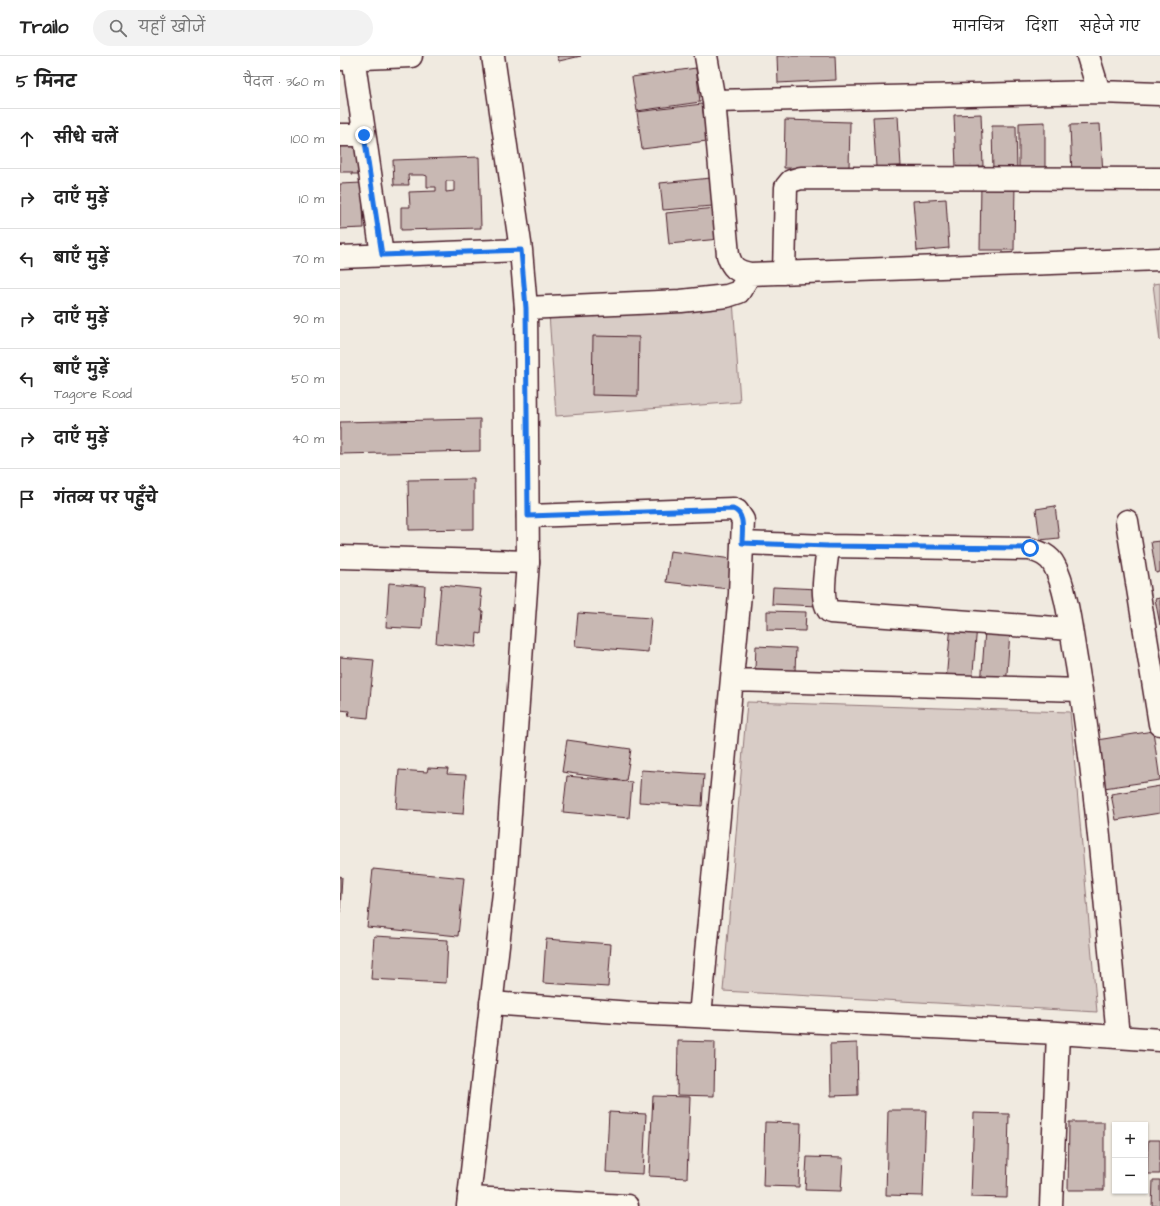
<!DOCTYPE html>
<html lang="hi">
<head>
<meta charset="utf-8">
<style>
	:root { --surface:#fff; --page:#f2f2f2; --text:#222; --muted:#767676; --line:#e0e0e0 }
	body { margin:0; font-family:"Architects Daughter","Playpen Sans Deva",sans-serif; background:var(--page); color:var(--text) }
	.controls { position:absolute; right:12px; bottom:12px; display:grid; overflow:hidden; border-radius:0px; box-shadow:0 1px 3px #0004 }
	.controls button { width:36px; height:36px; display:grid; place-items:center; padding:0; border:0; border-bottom:1px solid var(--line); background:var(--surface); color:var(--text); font:20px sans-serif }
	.stop { position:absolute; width:12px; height:12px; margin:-9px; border:3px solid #1a73e8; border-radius:50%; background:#fff }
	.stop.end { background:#1a73e8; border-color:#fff; box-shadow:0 1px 4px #0008 }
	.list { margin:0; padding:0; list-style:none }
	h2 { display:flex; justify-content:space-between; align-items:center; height:52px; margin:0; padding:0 16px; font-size:17px }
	h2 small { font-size:13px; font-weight:400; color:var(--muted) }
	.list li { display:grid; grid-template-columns:26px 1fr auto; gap:12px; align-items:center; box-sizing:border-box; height:60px; padding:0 16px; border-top:1px solid var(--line) }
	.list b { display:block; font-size:15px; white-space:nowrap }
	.list p { margin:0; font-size:13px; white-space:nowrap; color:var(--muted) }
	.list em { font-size:13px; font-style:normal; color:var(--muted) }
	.icon { flex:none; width:22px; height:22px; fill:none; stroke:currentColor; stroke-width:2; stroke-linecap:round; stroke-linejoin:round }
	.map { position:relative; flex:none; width:820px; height:1150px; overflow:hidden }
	header { display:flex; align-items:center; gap:24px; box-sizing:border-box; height:56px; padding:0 20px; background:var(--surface); border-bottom:1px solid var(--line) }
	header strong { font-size:19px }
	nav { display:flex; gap:22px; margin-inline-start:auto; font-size:14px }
	.search { width:280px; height:36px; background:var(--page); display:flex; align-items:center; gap:10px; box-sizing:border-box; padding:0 14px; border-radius:22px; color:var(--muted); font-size:15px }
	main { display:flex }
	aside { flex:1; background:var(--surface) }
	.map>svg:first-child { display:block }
	.green { fill:#d8ccc6; stroke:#917678 }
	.building { fill:#c8b8b3; stroke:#4a1f2b; fill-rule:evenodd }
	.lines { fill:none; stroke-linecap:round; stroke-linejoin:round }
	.minor-casing { stroke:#4a1f2b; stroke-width:25 }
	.tertiary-casing { stroke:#4a1f2b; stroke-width:25 }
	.minor { stroke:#fbf7ec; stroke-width:22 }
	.tertiary { stroke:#fbf7ec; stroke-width:22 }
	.route { stroke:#1a73e8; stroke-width:5 }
</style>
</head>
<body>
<header>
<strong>Trailo</strong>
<div class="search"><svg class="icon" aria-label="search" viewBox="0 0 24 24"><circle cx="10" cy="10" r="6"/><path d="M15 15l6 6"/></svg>यहाँ खोजें</div>
<nav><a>मानचित्र</a><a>दिशा</a><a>सहेजे गए</a></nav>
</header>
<main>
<aside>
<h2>5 मिनट<small>पैदल · 360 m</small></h2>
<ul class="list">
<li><svg class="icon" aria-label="ahead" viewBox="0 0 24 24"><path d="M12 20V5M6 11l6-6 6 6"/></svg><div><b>सीधे चलें</b></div><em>100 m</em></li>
<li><svg class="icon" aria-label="right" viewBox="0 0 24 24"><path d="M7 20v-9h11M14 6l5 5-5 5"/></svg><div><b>दाएँ मुड़ें</b></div><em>10 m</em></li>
<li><svg class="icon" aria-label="left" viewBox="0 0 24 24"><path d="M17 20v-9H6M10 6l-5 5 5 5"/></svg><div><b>बाएँ मुड़ें</b></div><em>70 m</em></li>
<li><svg class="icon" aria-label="right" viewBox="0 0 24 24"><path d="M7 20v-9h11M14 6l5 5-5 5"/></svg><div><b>दाएँ मुड़ें</b></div><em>90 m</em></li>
<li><svg class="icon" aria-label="left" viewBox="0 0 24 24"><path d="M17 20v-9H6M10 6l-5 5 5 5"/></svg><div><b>बाएँ मुड़ें</b><p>Tagore Road</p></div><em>50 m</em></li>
<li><svg class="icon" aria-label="right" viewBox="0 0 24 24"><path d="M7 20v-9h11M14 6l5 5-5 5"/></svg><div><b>दाएँ मुड़ें</b></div><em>40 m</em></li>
<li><svg class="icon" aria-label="arrive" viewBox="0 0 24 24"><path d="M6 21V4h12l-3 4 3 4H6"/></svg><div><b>गंतव्य पर पहुँचे</b></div></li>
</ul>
</aside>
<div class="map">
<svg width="820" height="1150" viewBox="0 0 820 1150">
	<rect width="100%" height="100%" fill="#f0eae0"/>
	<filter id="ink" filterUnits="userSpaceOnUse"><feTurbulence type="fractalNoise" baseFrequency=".025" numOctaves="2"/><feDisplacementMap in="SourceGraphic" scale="8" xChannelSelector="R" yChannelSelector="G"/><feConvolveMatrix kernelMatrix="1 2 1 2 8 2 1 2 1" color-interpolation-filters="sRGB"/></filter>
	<g filter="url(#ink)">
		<path class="green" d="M820 227V285L813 228Z
			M393 244 400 346 216 360 209 258Z
			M407 646 730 656 757 956 383 935Z"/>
		<path class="building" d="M217 0H241L219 5Z
			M437 0H495L496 24 438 27Z
			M356 12 360 46 297 55 292 21Z
			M362 48 367 85 302 93 297 56Z
			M641 58 643 110 616 112 614 59Z
			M558 60 561 110 536 111 533 61Z
			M445 64 510 66 509 113 444 112Z
			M705 66V116H679V67Z
			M760 68 763 118 732 120 730 69Z
			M652 70H676L677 116H653Z
			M15 87 19 118H12V116H0V88Z
			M139 101 141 172 61 174V151H70L69 136 96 135V131H87V120L84 119H68L69 129H54L53 104ZM106 125H114V135L106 136Z
			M371 122 373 150 323 154 320 127Z
			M22 127 24 172 0 173V128Z
			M641 127H675L674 194H640Z
			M606 143 609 192 577 195 573 145Z
			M376 152 379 183 329 188 326 157Z
			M253 280 299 281 298 340 252 339Z
			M140 363V395L0 398V366Z
			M134 423V473L69 474 68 424Z
			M715 450 719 482 700 484 696 453Z
			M820 485V516L816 517 811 486Z
			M330 495 392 503 389 533 326 526Z
			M49 527 85 530 82 573 46 571Z
			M101 529 141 533 140 541H142L141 555H143L141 578 137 577 136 591 96 587Z
			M433 531 479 533 478 550 432 548Z
			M820 542V569L815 543Z
			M427 555 466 556 465 575 427 574Z
			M238 557 311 562 308 596 235 590Z
			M611 568 637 570 632 627 606 625Z
			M645 574 670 576 666 631 641 630Z
			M416 590 456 592 455 615 415 613Z
			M0 601 34 604 28 662 8 660 9 655 0 654Z
			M813 675 820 724 764 732 757 684Z
			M227 684 291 693 286 725 222 716Z
			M88 712 108 713 107 718 126 719 123 758 56 753 59 714 87 716Z
			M301 714 364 718 362 750 299 746Z
			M227 720 292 726 289 762 223 756Z
			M820 730V757L776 764 771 738Z
			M33 813 124 822 118 880 27 871Z
			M0 820 2 821 0 856Z
			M34 880 108 884 106 927 31 923Z
			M206 883 271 888 268 931 203 927Z
			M338 985 375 986 374 1040 337 1039Z
			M517 987 518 1039 491 1040 490 988Z
			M313 1040 350 1041 347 1122 309 1120Z
			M548 1054H586L583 1140 546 1139Z
			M269 1056 306 1058 303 1118 266 1116Z
			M634 1057 669 1058 667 1142 631 1141Z
			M425 1066 461 1067 459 1131 423 1130Z
			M729 1066H764V1134H728Z
			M808 1084H820V1118H807Z
			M467 1101 503 1102 501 1135 465 1134Z
			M813 1124H820V1150H812Z"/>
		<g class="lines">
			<g class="minor-casing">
				<path id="minor" d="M13 0 42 199
					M366 0 374 45 388 199C392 212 396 215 410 218L820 203
					M748 0 759 36
					M0 3 71 0
					M374 45 759 36 820 38
					M0 79H24
					M444 217 446 131 451 125 461 122 820 123
					M186 252 341 245 387 240 399 236 410 218
					M188 460 393 453 397 455 403 464 400 538 360 960
					M787 465 820 668
					M402 487 488 490 690 493C699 496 709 499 714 509 727 532 732 582 737 609 757 732 766 857 778 980
					M488 490C487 507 478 544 490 556L730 573
					M0 501 188 506
					M392 624 741 634
					M151 947 292 957 718 977 820 984
					M130 1142 287 1150
					M711 1150 718 977"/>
			</g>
			<g class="tertiary-casing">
				<path id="tertiary" d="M0 201 181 194
					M128 1150 165 828 188 506 186 252 181 194 153 0"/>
			</g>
			<use href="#minor" class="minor"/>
			<use href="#tertiary" class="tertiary"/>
		</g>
	</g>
	<g class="lines" filter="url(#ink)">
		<path class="route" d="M24 79 42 199 181 194 186 252 188 460 393 453C406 458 402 475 402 487L488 490 690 492"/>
	</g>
</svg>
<div class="controls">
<button>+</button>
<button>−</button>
</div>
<div class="stop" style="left:690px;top:492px"></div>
<div class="stop end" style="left:24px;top:79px"></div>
</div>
</main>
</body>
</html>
